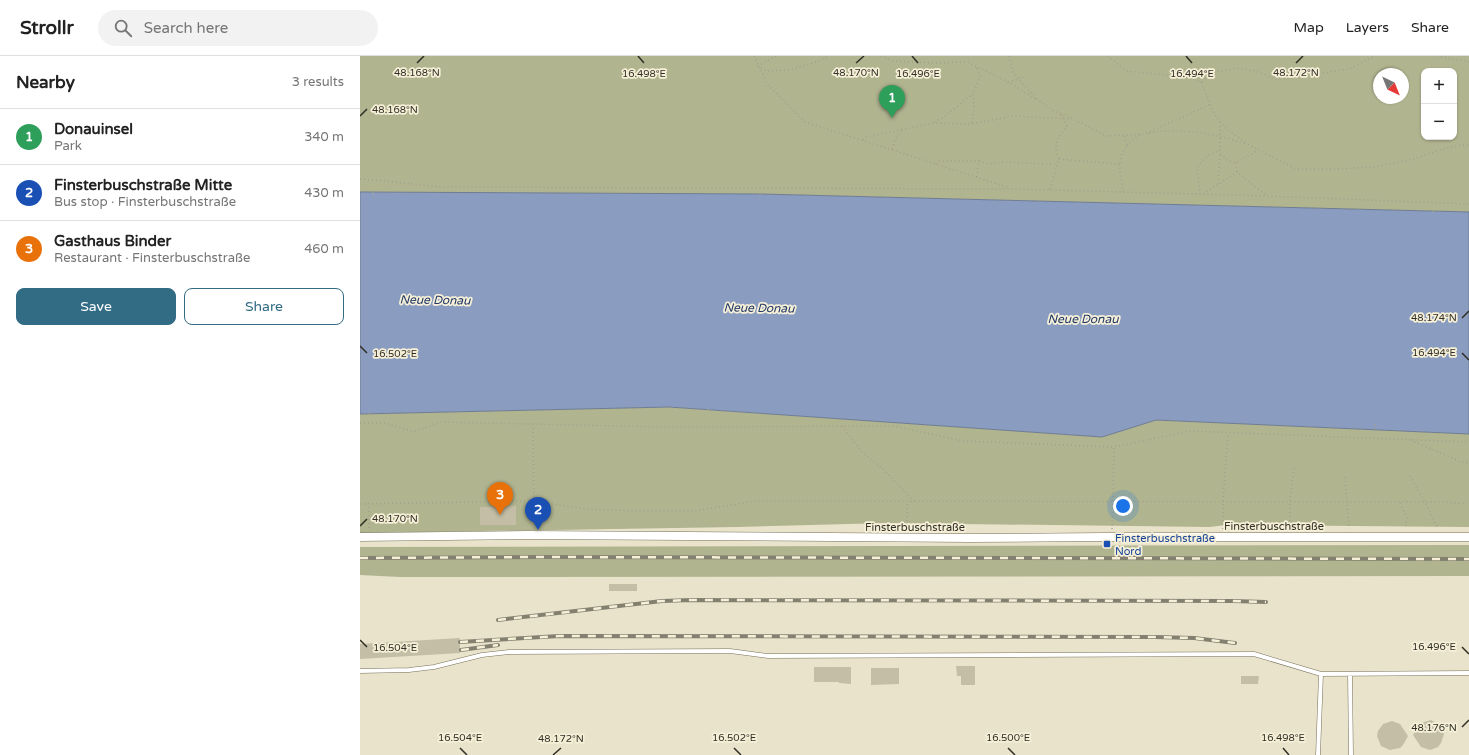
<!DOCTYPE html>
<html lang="en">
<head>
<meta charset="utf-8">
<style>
	:root { --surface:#fff; --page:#f2f2f2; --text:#222; --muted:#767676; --line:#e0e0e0; --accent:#316b84 }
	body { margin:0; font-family:"Varela Round",sans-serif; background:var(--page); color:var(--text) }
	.controls { position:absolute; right:12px; top:12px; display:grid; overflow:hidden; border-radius:8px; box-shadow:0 1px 3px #0004 }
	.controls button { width:36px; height:36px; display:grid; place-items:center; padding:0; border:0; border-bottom:1px solid var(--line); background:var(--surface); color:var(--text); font:20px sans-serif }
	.compass { position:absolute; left:1013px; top:12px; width:36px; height:36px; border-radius:50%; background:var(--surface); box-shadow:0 1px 3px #0004; rotate:137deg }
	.you { position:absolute; left:763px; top:450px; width:14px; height:14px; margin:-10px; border:3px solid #fff; border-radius:50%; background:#1a73e8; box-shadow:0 0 0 6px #1a73e833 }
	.badge { display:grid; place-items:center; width:26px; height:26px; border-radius:50%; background:var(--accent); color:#fff; font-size:13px; font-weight:700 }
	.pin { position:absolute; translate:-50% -33px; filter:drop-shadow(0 1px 2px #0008) }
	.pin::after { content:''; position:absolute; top:21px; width:14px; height:12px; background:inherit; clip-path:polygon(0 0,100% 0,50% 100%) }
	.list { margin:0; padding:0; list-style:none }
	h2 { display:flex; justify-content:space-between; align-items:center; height:52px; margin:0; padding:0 16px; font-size:17px }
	h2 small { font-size:13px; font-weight:400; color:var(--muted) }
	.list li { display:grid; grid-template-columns:26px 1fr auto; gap:12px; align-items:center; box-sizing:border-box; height:56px; padding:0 16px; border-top:1px solid var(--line) }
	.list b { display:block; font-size:15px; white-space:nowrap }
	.list p { margin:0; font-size:13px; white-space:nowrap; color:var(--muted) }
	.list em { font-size:13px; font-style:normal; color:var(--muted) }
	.actions { display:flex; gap:8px; padding:12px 16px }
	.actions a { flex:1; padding:9px 0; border:1px solid var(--accent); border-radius:8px; text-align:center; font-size:14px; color:var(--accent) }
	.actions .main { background:var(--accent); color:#fff }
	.icon { flex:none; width:22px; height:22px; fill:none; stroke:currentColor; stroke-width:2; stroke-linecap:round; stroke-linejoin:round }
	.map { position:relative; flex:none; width:1109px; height:699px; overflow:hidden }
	header { display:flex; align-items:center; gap:24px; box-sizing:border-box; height:56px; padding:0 20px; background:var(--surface); border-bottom:1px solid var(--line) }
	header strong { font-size:19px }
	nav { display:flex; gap:22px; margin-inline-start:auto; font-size:14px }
	.search { width:280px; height:36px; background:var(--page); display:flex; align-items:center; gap:10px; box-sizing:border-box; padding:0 14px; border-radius:22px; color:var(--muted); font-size:15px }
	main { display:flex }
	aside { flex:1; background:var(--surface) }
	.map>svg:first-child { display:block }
	.green { fill:#b0b48f; fill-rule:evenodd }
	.water { fill:#8a9dc0; stroke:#6f7c92 }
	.building { fill:#c4bea6 }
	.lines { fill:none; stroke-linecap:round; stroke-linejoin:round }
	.lane-casing { stroke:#76705b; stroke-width:5 }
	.street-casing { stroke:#76705b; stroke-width:9 }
	.path { stroke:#a49f8c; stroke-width:1.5; stroke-dasharray:1 3; stroke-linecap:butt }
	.lane { stroke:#fff; stroke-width:4 }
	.street { stroke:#fff; stroke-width:8 }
	.rail-casing { stroke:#848070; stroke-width:4 }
	.rail { stroke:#f6f0d8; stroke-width:2.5; stroke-dasharray:8; stroke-linecap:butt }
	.ticks { fill:none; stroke:#312e25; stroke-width:1.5 }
	.transit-dot { fill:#1a4fb4; stroke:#f6f0d8; stroke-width:1.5 }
	.labels { text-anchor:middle; stroke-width:3.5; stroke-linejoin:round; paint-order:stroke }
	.street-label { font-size:11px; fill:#312e25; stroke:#f6f0d8 }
	.transit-label { font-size:11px; fill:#164399; stroke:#f6f0d8; text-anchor:start }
	.water-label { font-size:12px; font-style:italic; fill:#213866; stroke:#f6f0d8 }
	.ticks-label { font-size:10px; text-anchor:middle; fill:#312e25; stroke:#f6f0d8; stroke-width:3.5; stroke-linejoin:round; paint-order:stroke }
</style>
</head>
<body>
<header>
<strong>Strollr</strong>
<div class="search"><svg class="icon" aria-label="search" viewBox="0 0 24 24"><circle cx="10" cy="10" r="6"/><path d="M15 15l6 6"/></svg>Search here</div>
<nav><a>Map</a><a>Layers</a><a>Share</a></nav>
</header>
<main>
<aside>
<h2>Nearby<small>3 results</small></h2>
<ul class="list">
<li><span class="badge" style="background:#2e9e5b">1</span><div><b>Donauinsel</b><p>Park</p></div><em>340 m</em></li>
<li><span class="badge" style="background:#1a4fb4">2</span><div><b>Finsterbuschstraße Mitte</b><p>Bus stop · Finsterbuschstraße</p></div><em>430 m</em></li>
<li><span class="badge" style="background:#e8710a">3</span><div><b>Gasthaus Binder</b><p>Restaurant · Finsterbuschstraße</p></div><em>460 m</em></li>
</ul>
<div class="actions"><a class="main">Save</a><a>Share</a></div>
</aside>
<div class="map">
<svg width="1109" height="699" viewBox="0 0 1109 699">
	<rect width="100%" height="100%" fill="#e9e3cb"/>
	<path class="green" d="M0 0H1109V156L400 138 0 136ZM1064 15H1094V81H1064ZM1019 18H1043V42H1019Z
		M308 351 742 381 796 364 1109 378V471L865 469 850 471 526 467 377 471 0 477V358Z
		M1109 489V520L40 521 0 519V491Z"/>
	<path class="water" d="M0 136 400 138 1109 156V378L796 364 742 381 309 351 0 358Z"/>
	<path class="building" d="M156 450V469H120V451Z
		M249 528H277V535H249Z
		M100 582V597L0 603V588Z
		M596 610H615V629H601V620H597Z
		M454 611H491V628L479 627V626H454Z
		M511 612H539V628L511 629Z
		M881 620H899L898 628H881Z
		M1071 664 1080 669 1084 678 1081 687 1078 691 1070 694 1061 691 1053 679 1058 670 1061 667Z
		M1032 665 1040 668 1048 680 1043 689 1040 692 1030 694 1021 690 1017 680 1018 675 1023 668Z"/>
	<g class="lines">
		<g class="lane-casing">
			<path id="lane" d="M0 615 49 614 74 611 122 599 149 596 370 595 408 600 894 598 961 618 1109 617
				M990 618 991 699
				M958 699 961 618"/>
		</g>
		<g class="street-casing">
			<path id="street" d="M0 481 168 479 609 482 745 481H1109"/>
		</g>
		<path class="path" d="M394 0 407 28 445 66 650 132
			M416 0 398 10 407 15 429 14 456 6 469 0
			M521 0 533 5 575 7 607 6 648 26 676 43
			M649 0 653 17 678 44 694 55 713 63 746 80 785 78 851 48
			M748 0 766 15 829 21 841 26 854 57 860 66 867 73 889 89 936 113H976L1014 111 1054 103 1086 92 1109 88
			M1077 0 1109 6
			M648 26 665 21
			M842 26 850 17 879 12 899 16 917 24 989 13 1015 0
			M574 66 582 62 613 38
			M860 66V97L867 104 876 107 898 94
			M612 67 614 51 613 38 620 21 616 10
			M789 77C820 71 856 78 885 88
			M503 84 506 81 574 67 611 68 653 60 711 63
			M767 90 771 85 781 78
			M532 93 536 82 543 74
			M699 103 759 108 763 136
			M760 107 763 96 767 90 764 79
			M876 107 877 116 907 140
			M576 108 579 105H619L628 108 641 106 690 108 697 107
			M617 121 619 101
			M0 123 14 124 80 131 653 133 907 140 1109 148
			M858 128 860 97
			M690 133 699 103 696 95 697 84 707 70 701 58
			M13 136 14 143
			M400 138V142
			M840 138 837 111 847 100 860 94
			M843 138 877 116
			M1073 155V158
			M348 354 349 351
			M9 358 10 355
			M0 367H25L54 376 80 366 306 371 534 370 603 385 754 391 830 375 1109 386
			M173 368 174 472
			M482 370 501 395 523 413 554 445
			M1015 373V368
			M1051 384 1101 406 1109 407
			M1050 420 1065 446 1078 473
			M985 421 989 473
			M1040 447 1047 461 1045 473
			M0 448 174 445 225 453 277 455H334L396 445H434L1084 446 1109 448
			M9 472V448
			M547 473V445
			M752 473 754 391
			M863 473V445L868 377
			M930 473V445L934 412"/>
		<use href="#lane" class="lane"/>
		<use href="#street" class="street"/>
		<g class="rail-casing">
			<path id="rail" d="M0 502 179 501 1109 503
				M138 564 302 545 332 544 873 545 906 546
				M100 586 199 580 795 581 834 582 875 587
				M101 594 138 589"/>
		</g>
		<use href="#rail" class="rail"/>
	</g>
	<path class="ticks" d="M278 0 284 7M552 0 558 7M826 0 832 7M57 7 64 0M496 7 504 0M936 7 943 0M0 60 7 53M1102 262 1109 255M0 290 7 297M1102 297 1109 304M0 470 7 463M0 584 7 591M1102 591 1109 598M1102 671 1109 664M100 692 107 699M374 692 381 699M648 692 655 699M923 692 929 699M193 699 201 692"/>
	<rect class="transit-dot" x="743" y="484" width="8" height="8" rx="2"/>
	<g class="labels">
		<g class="street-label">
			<text x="914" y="474">Finsterbuschstraße</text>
			<text x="555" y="475">Finsterbuschstraße</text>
		</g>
		<g class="transit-label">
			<text x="755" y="486">Finsterbuschstraße<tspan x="755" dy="13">Nord</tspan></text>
		</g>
		<g class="water-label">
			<text transform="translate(75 244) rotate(1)" y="4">Neue Donau</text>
			<text transform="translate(399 252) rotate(1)" y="4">Neue Donau</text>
			<text x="723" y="267">Neue Donau</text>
		</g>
	</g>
	<g class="ticks-label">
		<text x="57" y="20">48.168°N</text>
		<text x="496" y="20">48.170°N</text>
		<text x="936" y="20">48.172°N</text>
		<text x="284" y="21">16.498°E</text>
		<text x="558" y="21">16.496°E</text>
		<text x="832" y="21">16.494°E</text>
		<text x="35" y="57">48.168°N</text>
		<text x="1074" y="265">48.174°N</text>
		<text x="1074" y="300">16.494°E</text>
		<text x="35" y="301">16.502°E</text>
		<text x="35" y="466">48.170°N</text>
		<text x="1074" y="594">16.496°E</text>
		<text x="35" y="595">16.504°E</text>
		<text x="1074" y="675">48.176°N</text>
		<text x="100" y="685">16.504°E</text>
		<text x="374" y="685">16.502°E</text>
		<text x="648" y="685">16.500°E</text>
		<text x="923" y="685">16.498°E</text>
		<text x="201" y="686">48.172°N</text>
	</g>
</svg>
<div class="controls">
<button>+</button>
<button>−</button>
</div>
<svg class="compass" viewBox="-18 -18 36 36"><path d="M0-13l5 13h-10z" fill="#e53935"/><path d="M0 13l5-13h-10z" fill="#767676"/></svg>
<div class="you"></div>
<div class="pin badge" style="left:532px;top:62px;background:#2e9e5b">1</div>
<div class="pin badge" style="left:178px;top:474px;background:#1a4fb4">2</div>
<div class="pin badge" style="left:140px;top:459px;background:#e8710a">3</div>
</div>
</main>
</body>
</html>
